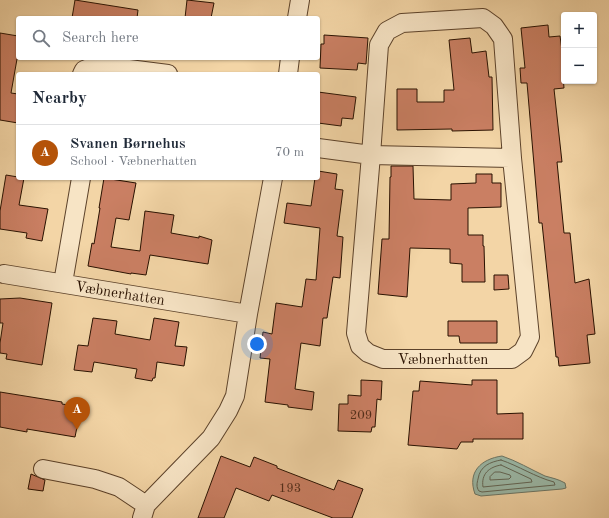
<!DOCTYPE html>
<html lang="en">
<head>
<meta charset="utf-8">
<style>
	:root { --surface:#fff; --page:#f6f6f7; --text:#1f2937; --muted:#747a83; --line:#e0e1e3; --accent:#b45309 }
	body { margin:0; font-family:"Old Standard TT",serif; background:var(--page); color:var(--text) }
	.controls { position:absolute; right:12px; top:12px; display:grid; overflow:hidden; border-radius:4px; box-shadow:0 1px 3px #0004 }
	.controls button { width:36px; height:36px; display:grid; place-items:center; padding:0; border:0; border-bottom:1px solid var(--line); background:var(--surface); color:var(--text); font:20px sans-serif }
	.you { position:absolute; left:257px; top:344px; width:14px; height:14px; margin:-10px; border:3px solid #fff; border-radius:50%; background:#1a73e8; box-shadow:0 0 0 6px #1a73e833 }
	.badge { display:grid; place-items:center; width:26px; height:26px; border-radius:50%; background:var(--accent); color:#fff; font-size:13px; font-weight:700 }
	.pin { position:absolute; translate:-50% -33px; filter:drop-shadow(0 1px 2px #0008) }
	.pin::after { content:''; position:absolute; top:21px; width:14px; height:12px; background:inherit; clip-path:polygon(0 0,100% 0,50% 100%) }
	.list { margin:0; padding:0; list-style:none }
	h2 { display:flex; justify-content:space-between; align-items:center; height:52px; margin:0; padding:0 16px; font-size:17px }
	h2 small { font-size:13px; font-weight:400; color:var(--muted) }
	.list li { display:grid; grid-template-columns:26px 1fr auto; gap:12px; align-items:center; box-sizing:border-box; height:56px; padding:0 16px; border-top:1px solid var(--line) }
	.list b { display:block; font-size:15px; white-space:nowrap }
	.list p { margin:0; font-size:13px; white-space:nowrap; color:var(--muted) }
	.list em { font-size:13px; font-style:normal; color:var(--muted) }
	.icon { flex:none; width:22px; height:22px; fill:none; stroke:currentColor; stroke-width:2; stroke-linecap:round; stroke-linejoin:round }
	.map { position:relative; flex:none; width:609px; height:518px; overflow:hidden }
	.search { position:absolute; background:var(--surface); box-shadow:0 1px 3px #0004; left:16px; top:16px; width:304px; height:44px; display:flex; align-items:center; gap:10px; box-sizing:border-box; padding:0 14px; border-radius:4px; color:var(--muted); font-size:15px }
	.panel { position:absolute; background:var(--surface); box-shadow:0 1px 3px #0004; left:16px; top:72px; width:304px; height:108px; border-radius:4px }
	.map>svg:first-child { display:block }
	.water { fill:#9bb9a8; stroke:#6d7665 }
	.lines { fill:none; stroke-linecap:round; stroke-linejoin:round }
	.shore { stroke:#626554; stroke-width:1 }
	.building { fill:#ca7f63; stroke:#291100 }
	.street-casing { stroke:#5c422a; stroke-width:20 }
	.street { stroke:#f7e4c5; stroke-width:18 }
	.labels { text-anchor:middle; stroke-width:3; stroke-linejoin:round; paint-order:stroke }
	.number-label { font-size:13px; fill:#512c19 }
	.street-label { font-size:15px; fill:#291100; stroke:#f7e4c5 }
</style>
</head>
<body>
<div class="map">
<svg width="609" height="518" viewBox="0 0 609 518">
	<rect width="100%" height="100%" fill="#f3d5a6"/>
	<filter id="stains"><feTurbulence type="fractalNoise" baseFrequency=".005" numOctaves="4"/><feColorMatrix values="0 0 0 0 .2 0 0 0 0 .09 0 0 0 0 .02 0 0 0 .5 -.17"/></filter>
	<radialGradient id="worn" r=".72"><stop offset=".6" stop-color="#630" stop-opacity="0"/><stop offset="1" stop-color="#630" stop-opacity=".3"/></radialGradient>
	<path class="water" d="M502 456C517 461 530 469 545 476 552 478 558 479 565 483L566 488 562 489 481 496 475 494C467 472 481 459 502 456Z"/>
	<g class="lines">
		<path class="shore" d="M501 460C519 466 535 477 554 482L555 485 482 492 479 491C476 487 477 483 478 479 480 466 490 462 501 460Z
			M501 465 531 479 532 482 483 487C481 474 489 467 501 465Z
			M495 472H500L510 475 511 477 509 479 490 480V477Z"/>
	</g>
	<path class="building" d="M75 0 138 10 137 18H72Z
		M187 0 214 3 211 18H185Z
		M548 25 549 37 560 36 564 64H562L564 88 554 89 562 162H557L564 233H570L575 283 589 279 595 334 587 335 590 363 559 366 558 357H556L542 223H539L527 83H521L520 68H525L521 28Z
		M0 33 18 36V59H17L11 93 18 94V123L0 120Z
		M324 35 368 38 366 64 358 63 357 70 320 68 321 44H324Z
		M470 38 472 53 486 51 489 77H492L493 130 452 131V129L397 130V89H417V102H444V90H454L449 40Z
		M318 92 356 97 353 119 342 118 341 126 318 123Z
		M391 166H413L414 199 451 200V184L476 183V174H492V183H501V207L468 208V235H483V246H484L485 282H462V264L450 263V249L410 248 407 297 378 294 382 239H389L390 177H391Z
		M318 171 337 174 335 189 343 190 337 236 343 237 340 278 333 277 327 318H323L320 346 301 343 295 389 314 392 312 410 288 407V405L265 402 270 359 260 358 263 332 272 334 276 303 302 307 306 279 316 280 320 228 284 223 287 203 311 206 315 178H318Z
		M6 175 18 177V178H24L19 205 48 209 42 241 26 238 27 233 0 229V211Z
		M104 178 136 183 129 220 116 218 111 247 140 251 145 211 174 215 171 233 199 238V236L212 240 208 264 150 255 146 275 131 273V274L88 266 92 243 94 244 100 208H99Z
		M494 275H508L509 289 494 290Z
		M20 298 52 303 42 365 6 359 7 354 0 353V343L3 323H0V299Z
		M93 318 117 321 115 334 150 340 154 318 179 322 175 346 187 347 184 366 157 362 155 378H153L152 381 135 378 137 369 94 362 92 372 74 370 78 345 88 346Z
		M448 321H497V343H460L459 336H448Z
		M361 380 382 381 381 400 377 399 375 427H372L371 432 338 431 339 404H348V395L361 396Z
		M472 380H497V414L523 413V439H473V442H461L457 449 408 445 413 391H419L420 381 472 385Z
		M0 392 62 402V404L81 407 75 437 27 429V432L0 427Z
		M221 456 250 467 254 457 277 466V468L334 490 338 480 363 489 352 518H333L272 495 269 501 236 488 224 518H198Z
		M31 474 45 480 43 491 28 489Z"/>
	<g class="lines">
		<g class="street-casing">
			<path id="street" d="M297 18 300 0
				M483 18 494 26 503 39 512 158 530 337 523 351 512 359H383L368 353 360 346 356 333 371 155 379 45 387 31 402 23Z
				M82 74 84 70 97 65 168 74
				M288 74 290 58
				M318 148 371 155 512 158
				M4 274 248 314
				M63 283 81 178
				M43 469 95 479 119 487 146 505
				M142 518 146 505 211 438 228 411 235 396 248 314 273 178"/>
		</g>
		<use href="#street" class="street"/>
	</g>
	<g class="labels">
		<g class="number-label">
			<text x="361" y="419">209</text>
			<text x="290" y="492">193</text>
		</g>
		<g class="street-label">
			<text transform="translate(120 293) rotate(9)" y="5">Væbnerhatten</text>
			<text x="443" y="364">Væbnerhatten</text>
		</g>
	</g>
	<rect width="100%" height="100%" filter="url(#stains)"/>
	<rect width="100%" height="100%" fill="url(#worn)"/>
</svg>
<div class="controls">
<button>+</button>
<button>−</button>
</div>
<div class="you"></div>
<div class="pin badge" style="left:77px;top:430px">A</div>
<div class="search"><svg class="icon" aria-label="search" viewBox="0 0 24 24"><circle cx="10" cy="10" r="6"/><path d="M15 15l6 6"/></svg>Search here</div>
<section class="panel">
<h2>Nearby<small></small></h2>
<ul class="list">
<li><span class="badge">A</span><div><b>Svanen Børnehus</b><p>School · Væbnerhatten</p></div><em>70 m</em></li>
</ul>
</section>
</div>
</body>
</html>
